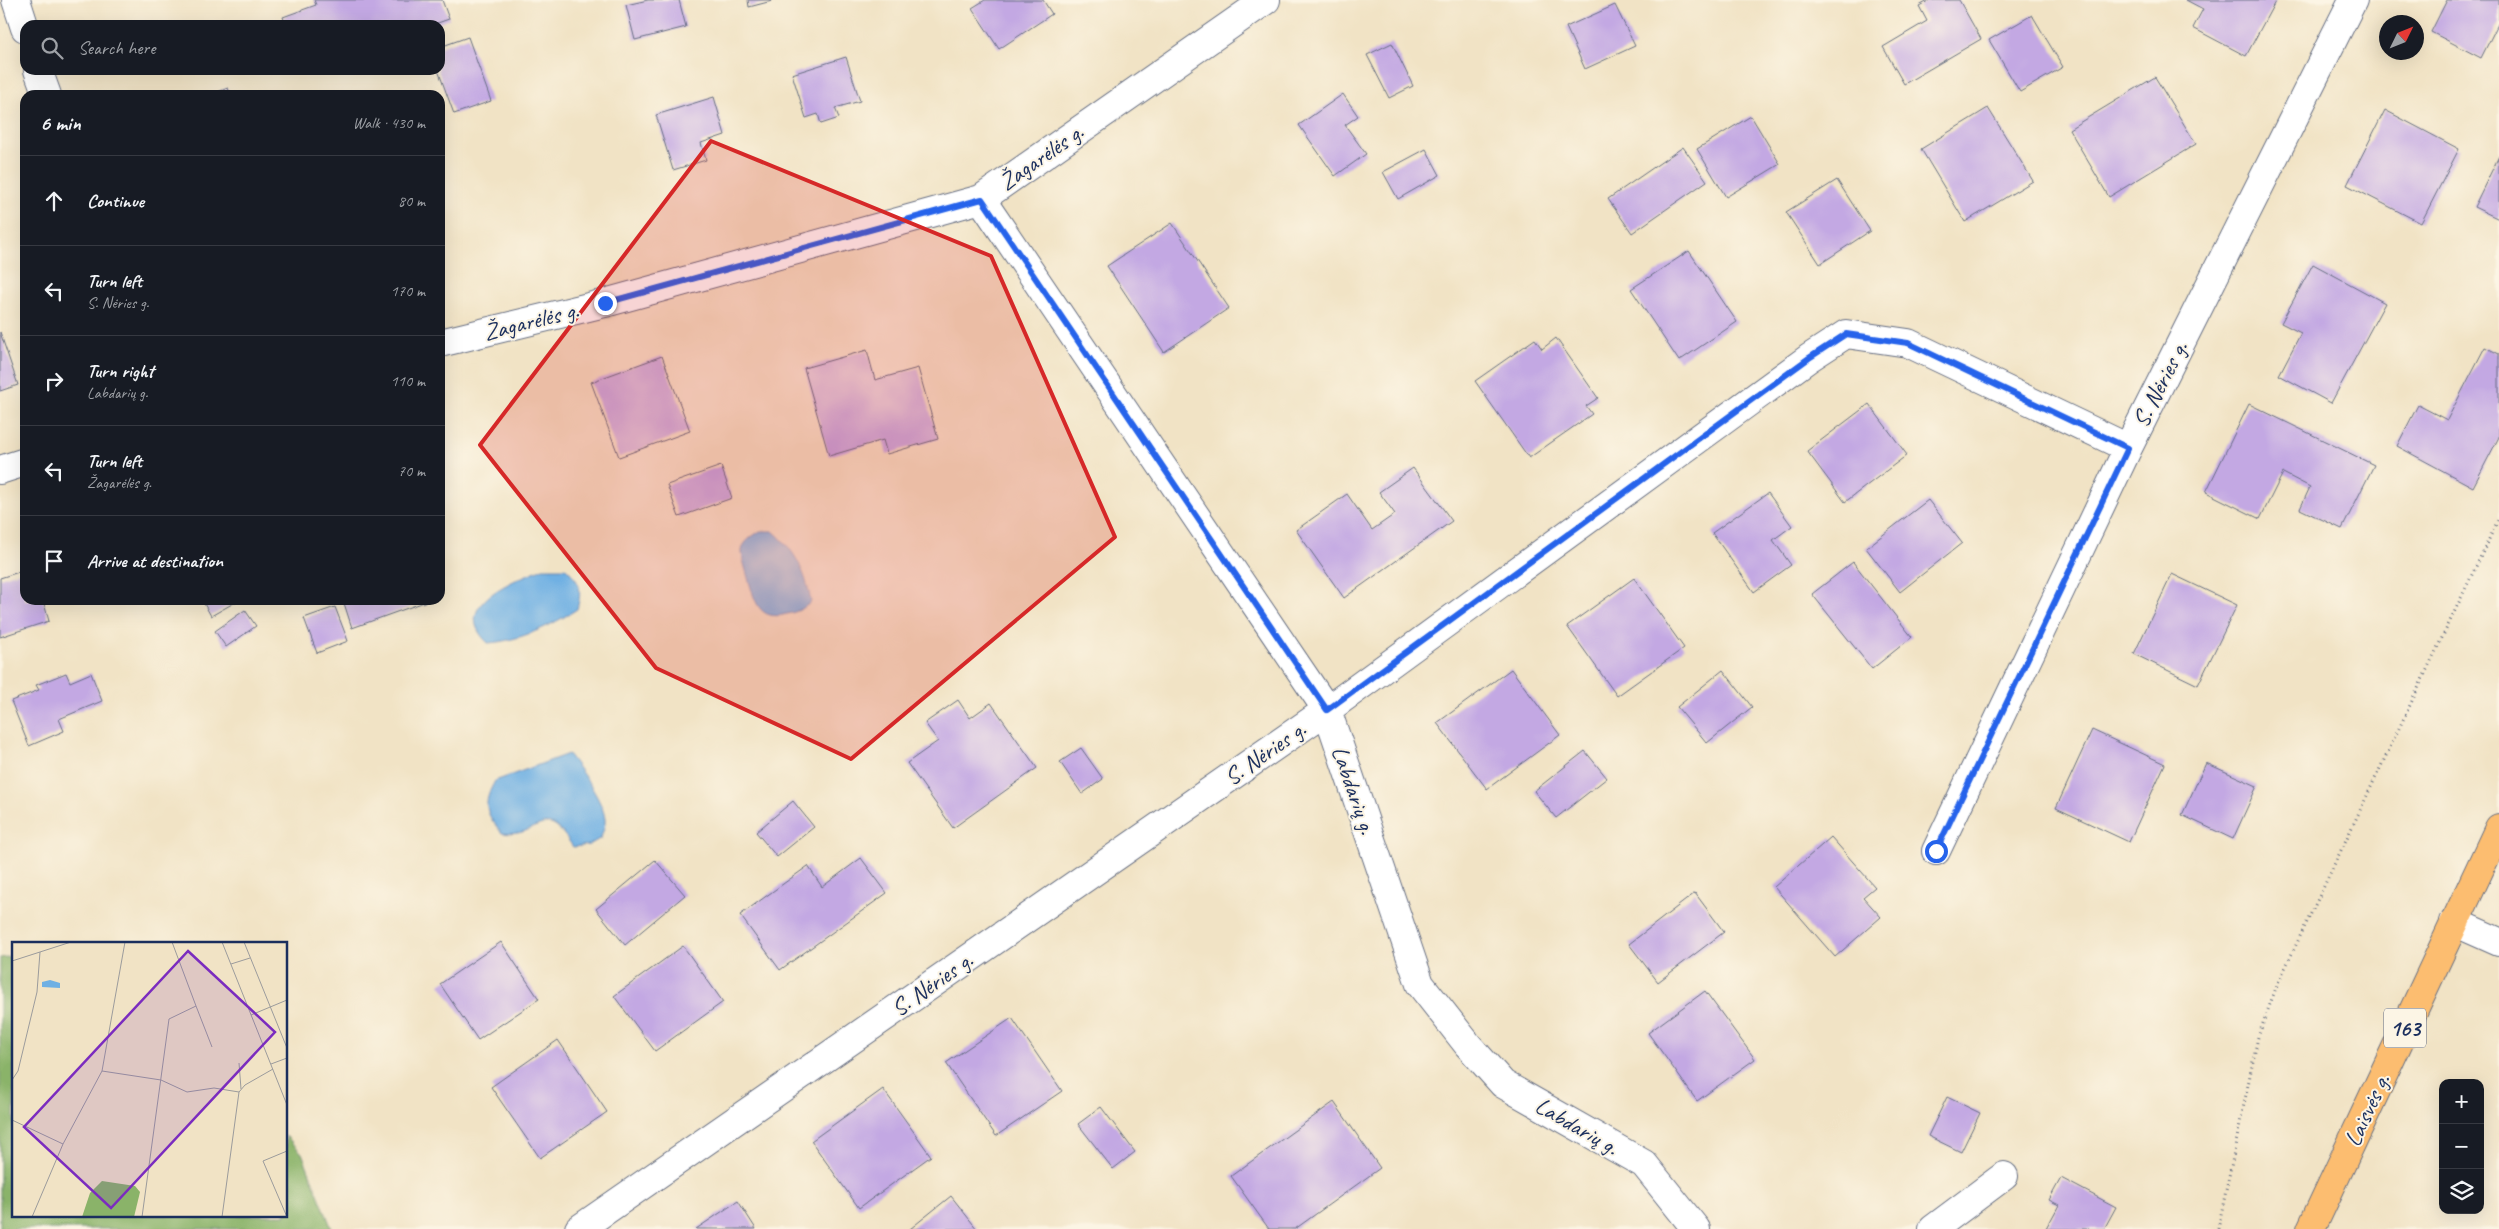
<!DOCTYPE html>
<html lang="en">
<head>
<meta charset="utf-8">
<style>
	:root { --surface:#171b24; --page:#242831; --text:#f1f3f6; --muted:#9ea1a6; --line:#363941 }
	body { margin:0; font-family:Caveat,sans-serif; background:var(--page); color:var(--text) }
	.controls { position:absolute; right:15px; bottom:15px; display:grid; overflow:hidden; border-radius:10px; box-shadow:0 5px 20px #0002 }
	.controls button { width:45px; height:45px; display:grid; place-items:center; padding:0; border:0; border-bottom:1px solid var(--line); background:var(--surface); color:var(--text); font:25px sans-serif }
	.compass { position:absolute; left:2379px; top:15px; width:45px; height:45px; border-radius:50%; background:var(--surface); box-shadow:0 5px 20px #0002; rotate:47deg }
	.stop { position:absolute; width:15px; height:15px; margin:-11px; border:4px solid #2563eb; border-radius:50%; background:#fff }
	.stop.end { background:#2563eb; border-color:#fff; box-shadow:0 1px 5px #0008 }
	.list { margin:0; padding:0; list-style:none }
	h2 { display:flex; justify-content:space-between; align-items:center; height:65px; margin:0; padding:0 20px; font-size:21px }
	h2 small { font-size:16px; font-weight:400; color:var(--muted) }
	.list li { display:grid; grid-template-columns:32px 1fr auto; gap:15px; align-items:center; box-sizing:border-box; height:90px; padding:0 20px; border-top:1px solid var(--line) }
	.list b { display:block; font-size:19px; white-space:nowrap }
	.list p { margin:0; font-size:16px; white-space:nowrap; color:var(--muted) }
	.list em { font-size:16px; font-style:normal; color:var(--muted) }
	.icon { flex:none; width:28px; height:28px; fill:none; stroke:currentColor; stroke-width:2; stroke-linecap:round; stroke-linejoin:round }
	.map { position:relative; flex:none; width:2499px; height:1229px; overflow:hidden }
	.search { position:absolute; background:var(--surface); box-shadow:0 5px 20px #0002; left:20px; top:20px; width:425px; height:55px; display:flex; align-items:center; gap:12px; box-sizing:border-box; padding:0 18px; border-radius:15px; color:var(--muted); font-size:19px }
	.panel { position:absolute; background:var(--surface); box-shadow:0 5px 20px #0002; left:20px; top:90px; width:425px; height:515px; border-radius:15px }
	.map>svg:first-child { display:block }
	.forest { fill:#8ab369; stroke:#527164 }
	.water { fill:#6fb0e3; stroke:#4570a0 }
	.building { fill:#c3a8e3 }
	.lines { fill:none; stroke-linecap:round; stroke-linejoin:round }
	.minor-casing { stroke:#666e82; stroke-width:30 }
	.major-casing { stroke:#666e82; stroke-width:30 }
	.path { stroke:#666e82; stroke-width:3; stroke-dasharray:1 4; stroke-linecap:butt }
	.minor { stroke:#fff; stroke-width:28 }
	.major { stroke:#fcbd6f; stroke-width:28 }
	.route { stroke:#2563eb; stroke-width:6 }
	.marked { fill:#d62828; fill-opacity:0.2; stroke:#d62828; stroke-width:4; stroke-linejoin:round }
	.labels { text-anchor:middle; stroke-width:4; stroke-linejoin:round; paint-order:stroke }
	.shield { fill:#fcf5e5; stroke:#5e6a86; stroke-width:1 }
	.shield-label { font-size:22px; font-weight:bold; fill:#1b2f5e }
	.street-label { font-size:24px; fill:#1b2f5e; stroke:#fcf5e5 }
	.inset-road { fill:none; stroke:#9b9b9c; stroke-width:1 }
	.view { fill:#7b2cbf; fill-opacity:0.15; stroke:#7b2cbf; stroke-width:2.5 }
	.inset-edge { fill:none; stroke:#1b2f5e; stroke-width:2.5 }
</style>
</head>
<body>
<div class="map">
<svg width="2499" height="1229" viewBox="0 0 2499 1229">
	<rect width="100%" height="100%" fill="#fcf5e5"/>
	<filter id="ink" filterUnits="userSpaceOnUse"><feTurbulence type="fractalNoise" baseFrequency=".02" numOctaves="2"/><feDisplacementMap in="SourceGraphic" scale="10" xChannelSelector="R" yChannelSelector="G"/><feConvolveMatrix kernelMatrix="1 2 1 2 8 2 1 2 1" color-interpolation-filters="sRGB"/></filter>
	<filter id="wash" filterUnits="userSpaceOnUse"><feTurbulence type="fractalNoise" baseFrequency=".0096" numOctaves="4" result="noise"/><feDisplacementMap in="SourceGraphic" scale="20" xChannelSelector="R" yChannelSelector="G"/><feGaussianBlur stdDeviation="1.12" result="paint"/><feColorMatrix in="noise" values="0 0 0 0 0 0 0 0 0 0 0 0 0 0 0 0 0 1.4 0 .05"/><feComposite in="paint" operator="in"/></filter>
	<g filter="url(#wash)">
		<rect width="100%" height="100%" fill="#f1e3c5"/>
		<path class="forest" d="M14 956V1215H286V1136L302 1153 332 1229H0V958Z"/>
		<path class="water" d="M760 531H773C796 551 806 573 811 602 803 609 797 612 787 614 758 622 755 600 748 578 746 570 742 559 742 551 743 541 753 536 760 531Z
			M543 568H566C581 583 582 589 577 609 551 626 519 641 488 643 447 604 516 580 543 568Z
			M568 754C579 768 607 805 605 823 605 827 602 833 601 838L589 845 573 847C543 800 540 839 502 833 485 813 482 804 495 781Z"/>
		<g id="blocks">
			<path class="building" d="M314 0H442L449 19 432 25H286L283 17 316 5Z
				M648 0H679L686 27 635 40 626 5Z
				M748 0H772V1L749 7Z
				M985 0H1043L1052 14 999 49 972 8Z
				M1930 0H1959L1981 39 1904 84 1883 47 1927 21 1919 6Z
				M2186 0H2276L2246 56 2193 28 2203 9Z
				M2447 0H2499V22L2481 58 2431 32Z
				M1615 5 1635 46 1585 69 1566 27Z
				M2032 15 2063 67 2020 92 1989 40Z
				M468 37 491 101 454 114 438 70 440 47Z
				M1392 43 1413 86 1389 98 1367 55Z
				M846 57 860 101 835 108 839 118 821 124 818 114 806 118 792 74Z
				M2155 77 2196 144 2109 197 2069 129Z
				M228 88 231 95H210Z
				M1343 94 1358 116 1345 125 1366 154 1335 176 1299 125Z
				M714 97 725 135 701 143 706 160 673 170 656 115Z
				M1988 108 2033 181 1965 222 1921 149Z
				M2385 110 2459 149 2421 223 2347 185Z
				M1751 116 1780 164 1726 197 1697 149Z
				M1683 147 1707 181 1632 233 1608 199Z
				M1426 149 1440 175 1398 199 1383 172Z
				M2499 156V219L2474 207Z
				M1837 180 1870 231 1820 264 1786 212Z
				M1172 223 1229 308 1164 352 1107 266Z
				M1689 251 1737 322 1679 361 1631 289Z
				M2313 264 2385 303 2331 403 2279 375 2301 333 2281 323Z
				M0 332 18 385 0 391Z
				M1556 338 1598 398 1586 406 1592 414 1529 458 1475 381 1535 339 1542 349Z
				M2485 347 2499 354V437L2473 487 2397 446 2418 405 2447 420Z
				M867 350 875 380 918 368 938 439 887 454 883 440 829 456 804 368Z
				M662 356 690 431 619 457 591 382Z
				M1869 404 1907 455 1845 502 1807 451Z
				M2249 404 2374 465 2342 529 2300 509 2310 487 2283 473 2260 519 2206 492Z
				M721 466 732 498 679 517 667 485Z
				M1413 468 1452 521 1344 598 1296 530 1347 494 1372 530 1395 514 1379 492Z
				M1768 493 1792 526 1773 540 1791 565 1754 592 1712 533Z
				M1928 500 1962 543 1900 592 1866 548Z
				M1853 562 1912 637 1872 669 1812 594Z
				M25 570V600H43L49 621 0 637V578Z
				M2172 574 2237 605 2198 685 2134 654Z
				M1634 578 1684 648 1617 696 1567 626Z
				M202 600H239L211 616Z
				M343 600H430L352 628Z
				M335 607 348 641 317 653 304 618Z
				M245 610 256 626 226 647 215 631Z
				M1511 669 1560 735 1487 789 1437 723Z
				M1723 670 1752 707 1707 743 1677 707Z
				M66 673 70 682 91 673 102 701 59 719 64 731 29 746 11 701 39 690 36 685Z
				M958 700 970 718 991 703 1037 768 953 828 907 763 938 741 925 723Z
				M2092 730 2165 764 2129 842 2056 808Z
				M1081 748 1103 779 1082 794 1060 762Z
				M1585 751 1607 778 1556 818 1534 791Z
				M2206 763 2257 786 2233 839 2182 815Z
				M793 801 814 827 777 857 756 832Z
				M1831 837 1875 887 1863 897 1881 917 1835 957 1774 887Z
				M861 858 887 893 780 970 740 915 808 866 822 887Z
				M655 860 685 895 625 945 596 909Z
				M1695 893 1724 932 1658 982 1629 944Z
				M501 942 539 999 478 1040 440 984Z
				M683 946 723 1002 655 1051 614 996Z
				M1705 991 1755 1059 1697 1101 1648 1033Z
				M1012 1018 1062 1091 996 1136 946 1063Z
				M558 1040 607 1112 540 1158 491 1087Z
				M883 1089 931 1156 859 1208 811 1141Z
				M1947 1097 1980 1113 1961 1152 1928 1136Z
				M1334 1102 1380 1168 1295 1229H1269L1231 1176Z
				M1101 1107 1135 1152 1113 1169 1078 1124Z
				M2061 1178 2116 1207 2104 1229H2046L2059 1205 2049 1200Z
				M951 1196 977 1229H910Z
				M738 1201 756 1229H696Z"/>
		</g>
	</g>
	<g filter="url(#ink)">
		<use href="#blocks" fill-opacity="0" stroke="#666e82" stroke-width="1"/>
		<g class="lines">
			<g class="minor-casing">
				<path id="minor" d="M16 0 25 28
					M38 70 47 95
					M981 199 1327 710 1420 984 1468 1045 1503 1084 1644 1164 1696 1229
					M440 343 605 303 981 199 1266 0
					M0 470 25 462
					M1936 851 2128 448
					M2454 922 2499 942
					M579 1229 1327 710 1809 358 1846 334 1908 343 2128 448 2353 0
					M1933 1229 2004 1176"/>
			</g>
			<g class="major-casing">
				<path id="major" d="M2311 1229 2499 828"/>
			</g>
			<path class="path" d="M2218 1229 2258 1037 2277 985 2499 518"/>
			<use href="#minor" class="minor"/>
			<use href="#major" class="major"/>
		</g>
	</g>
	<g class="lines" filter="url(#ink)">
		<path class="route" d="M605 303 982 199 1327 710 1809 358 1846 334 1908 343 2128 448 1936 851"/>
	</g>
	<path class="marked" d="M711 141 991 256 1115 537 851 759 656 668 480 445Z"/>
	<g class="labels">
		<rect class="shield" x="2384" y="1008.5" width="42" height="39" rx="4"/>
		<g class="shield-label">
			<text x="2405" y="1036">163</text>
		</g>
		<g class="street-label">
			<text transform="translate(1041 157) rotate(-35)" y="8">Žagarėlės g.</text>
			<text transform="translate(531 321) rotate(-14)" y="8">Žagarėlės g.</text>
			<text transform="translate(2160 384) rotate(-63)" y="8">S. Nėries g.</text>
			<text transform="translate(1265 753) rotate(-35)" y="8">S. Nėries g.</text>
			<text transform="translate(1354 790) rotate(71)" y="8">Labdarių g.</text>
			<text transform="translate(932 984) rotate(-35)" y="8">S. Nėries g.</text>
			<text transform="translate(2367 1110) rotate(-65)" y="8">Laisvės g.</text>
			<text transform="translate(1577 1126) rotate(30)" y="8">Labdarių g.</text>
		</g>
	</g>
	<g transform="translate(12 942)">
		<rect width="275" height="275" fill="#f1e3c5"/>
		<path d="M90 239 123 244 128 250 122 275H70L78 251Z" fill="#8ab369"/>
		<path d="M38 38 48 41V46L30 45V40Z" fill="#6fb0e3"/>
		<path class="inset-road" d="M210 0 275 163M232 0 275 106M0 19 59 0M219 22 238 16M184 64 200 105M239 73 275 58M227 121 229 147M259 122 275 116M90 129 149 138 175 150 202 146 227 150M0 138 6 129 25 50 28 10M0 178 51 202M20 275 51 202 90 129 113 0M130 275 157 77 184 64 160 0M210 275 227 150 233 143 261 127M275 275 251 219 275 209"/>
		<path class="view" d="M176 9 263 90 99 266 12 185Z"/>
		<rect width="275" height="275" class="inset-edge"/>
	</g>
</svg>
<div class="controls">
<button>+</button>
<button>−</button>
<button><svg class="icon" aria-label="layers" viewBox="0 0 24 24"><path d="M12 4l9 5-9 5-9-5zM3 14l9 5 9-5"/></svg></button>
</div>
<svg class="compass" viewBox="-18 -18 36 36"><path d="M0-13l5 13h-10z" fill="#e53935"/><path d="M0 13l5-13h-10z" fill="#9ea1a6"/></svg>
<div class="stop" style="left:1936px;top:851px"></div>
<div class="stop end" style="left:605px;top:303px"></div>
<div class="search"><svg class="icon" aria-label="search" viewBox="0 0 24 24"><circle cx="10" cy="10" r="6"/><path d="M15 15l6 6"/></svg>Search here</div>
<section class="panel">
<h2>6 min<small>Walk · 430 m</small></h2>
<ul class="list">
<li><svg class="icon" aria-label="ahead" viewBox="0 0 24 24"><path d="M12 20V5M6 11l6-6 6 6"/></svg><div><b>Continue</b></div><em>80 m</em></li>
<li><svg class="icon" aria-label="left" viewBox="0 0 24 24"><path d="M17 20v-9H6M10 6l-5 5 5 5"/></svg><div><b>Turn left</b><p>S. Nėries g.</p></div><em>170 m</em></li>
<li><svg class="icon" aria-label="right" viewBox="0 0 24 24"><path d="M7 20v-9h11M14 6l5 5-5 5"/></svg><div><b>Turn right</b><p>Labdarių g.</p></div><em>110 m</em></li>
<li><svg class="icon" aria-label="left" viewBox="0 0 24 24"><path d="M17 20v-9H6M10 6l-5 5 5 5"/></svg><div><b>Turn left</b><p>Žagarėlės g.</p></div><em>70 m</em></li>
<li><svg class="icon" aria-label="arrive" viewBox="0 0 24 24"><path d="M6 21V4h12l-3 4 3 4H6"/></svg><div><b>Arrive at destination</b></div></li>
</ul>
</section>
</div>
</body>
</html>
